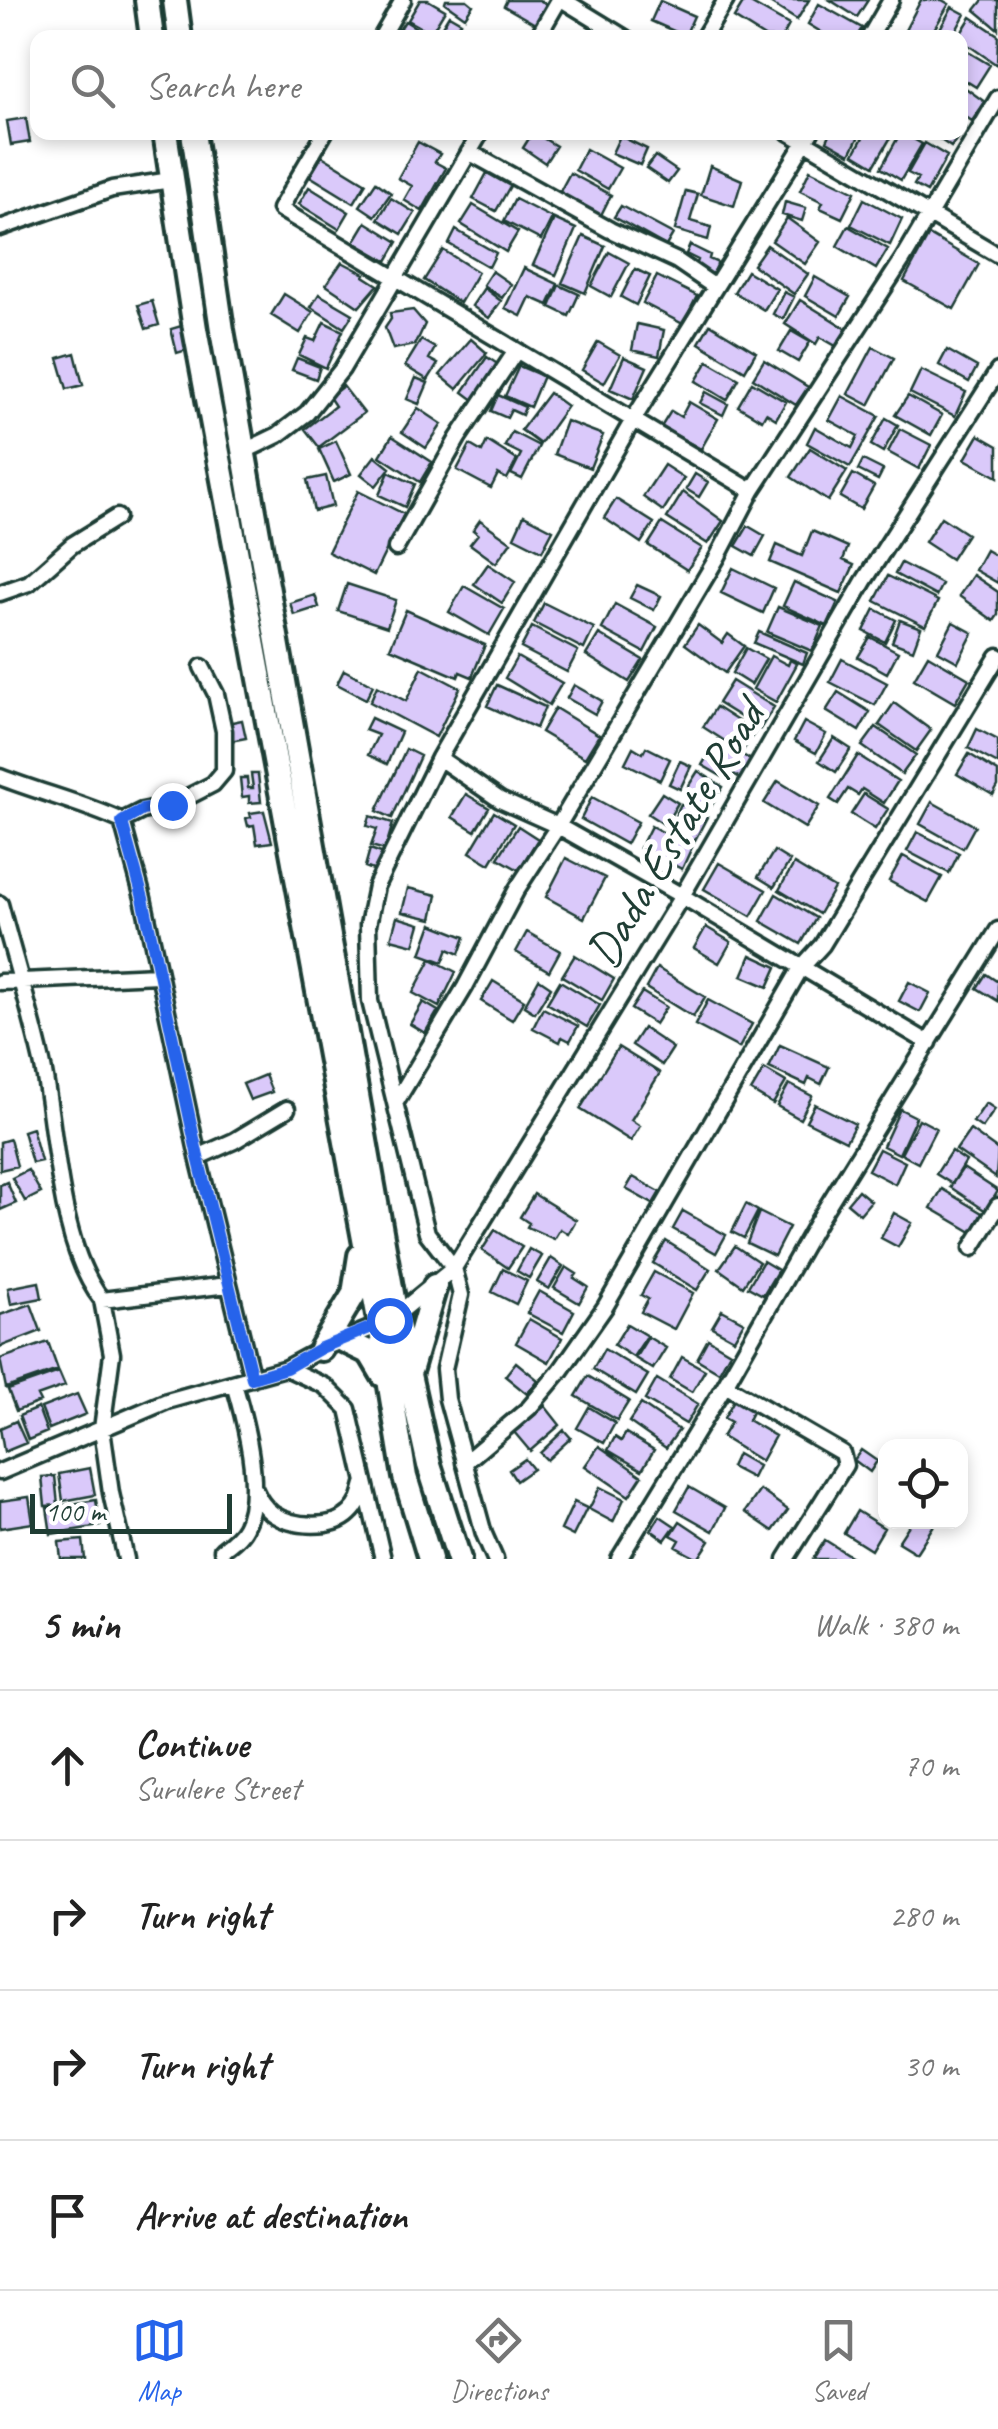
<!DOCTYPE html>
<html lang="en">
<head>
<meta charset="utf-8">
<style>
	:root { --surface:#fff; --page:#f2f2f2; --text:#222; --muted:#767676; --line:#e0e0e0; --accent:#2563eb }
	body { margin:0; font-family:Caveat,sans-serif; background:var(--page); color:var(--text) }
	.controls { position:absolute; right:30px; bottom:30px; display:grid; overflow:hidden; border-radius:20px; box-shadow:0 5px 15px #0003 }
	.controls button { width:90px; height:90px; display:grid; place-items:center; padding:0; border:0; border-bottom:2px solid var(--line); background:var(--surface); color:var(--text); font:50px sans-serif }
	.scale { position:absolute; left:30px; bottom:25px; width:202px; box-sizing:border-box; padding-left:10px; border:5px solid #1f3d34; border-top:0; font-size:28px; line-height:35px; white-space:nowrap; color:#1f3d34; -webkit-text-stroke:8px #fff; paint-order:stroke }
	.stop { position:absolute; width:30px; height:30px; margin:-22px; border:8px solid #2563eb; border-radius:50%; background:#fff }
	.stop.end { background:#2563eb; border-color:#fff; box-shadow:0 2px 10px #0008 }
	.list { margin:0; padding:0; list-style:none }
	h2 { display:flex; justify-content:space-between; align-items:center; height:130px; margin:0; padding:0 40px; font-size:42px }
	h2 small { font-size:32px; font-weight:400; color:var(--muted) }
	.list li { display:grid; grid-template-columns:65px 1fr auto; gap:30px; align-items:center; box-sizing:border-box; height:150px; padding:0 40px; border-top:2px solid var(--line) }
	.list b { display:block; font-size:38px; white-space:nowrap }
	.list p { margin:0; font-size:32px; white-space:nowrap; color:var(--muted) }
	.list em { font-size:32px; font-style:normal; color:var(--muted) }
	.icon { flex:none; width:55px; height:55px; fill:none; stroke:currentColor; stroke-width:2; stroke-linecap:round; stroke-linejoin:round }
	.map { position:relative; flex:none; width:998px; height:1559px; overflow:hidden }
	.search { position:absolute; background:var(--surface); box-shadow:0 5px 15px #0003; left:30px; right:30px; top:30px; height:110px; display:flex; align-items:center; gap:25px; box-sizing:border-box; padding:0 35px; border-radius:20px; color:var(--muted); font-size:38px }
	.sheet { height:730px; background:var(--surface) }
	nav { display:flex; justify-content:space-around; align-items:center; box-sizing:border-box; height:140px; border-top:2px solid var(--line); background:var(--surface); font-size:28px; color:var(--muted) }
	nav a { display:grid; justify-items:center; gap:5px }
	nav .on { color:var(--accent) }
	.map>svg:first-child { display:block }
	.building { fill:#dac9fa; stroke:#1f3d34; stroke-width:2.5 }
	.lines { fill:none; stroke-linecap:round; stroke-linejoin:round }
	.minor-casing { stroke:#1f3d34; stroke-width:21 }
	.trunk-casing { stroke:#1f3d34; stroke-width:30 }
	.minor { stroke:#fff; stroke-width:14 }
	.trunk { stroke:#fff; stroke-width:22 }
	.route { stroke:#2563eb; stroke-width:12 }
	.labels { text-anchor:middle; stroke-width:10; stroke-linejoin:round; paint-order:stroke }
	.street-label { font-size:48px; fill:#1f3d34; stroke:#fff }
</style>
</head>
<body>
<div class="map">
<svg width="998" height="1559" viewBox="0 0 998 1559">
	<rect width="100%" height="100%" fill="#fff"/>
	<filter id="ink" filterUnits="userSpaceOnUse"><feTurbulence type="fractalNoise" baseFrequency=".01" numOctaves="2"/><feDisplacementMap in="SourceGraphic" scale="20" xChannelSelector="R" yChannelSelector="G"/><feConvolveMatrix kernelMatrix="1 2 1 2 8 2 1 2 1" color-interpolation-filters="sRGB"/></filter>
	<g filter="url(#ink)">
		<path class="building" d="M420 0H428L445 10 431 33 408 20Z
			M446 0H467L473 5 465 17 445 3Z
			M507 0H539L548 5 537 25 504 6Z
			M745 0 789 25 782 38H766L734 18Z
			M765 0H809L797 20Z
			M830 0H868L857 17Z
			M921 0H942L949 4 929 38H901Z
			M983 0H998V29L975 10Z
			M660 1 694 16 685 36 651 21Z
			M819 4 862 28 856 38H831L808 24Z
			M952 7 965 14 952 38H935Z
			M449 15 461 22 451 38H435Z
			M971 17 998 35 997 65 958 38Z
			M405 21 431 37V38H394Z
			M960 47 990 65 976 87 960 77Z
			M960 84 985 102 972 121 960 113Z
			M26 118 30 142 11 145 7 121Z
			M960 124 965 127 951 147 929 132H960Z
			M533 132 556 146 545 163 523 148Z
			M831 132H861L850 154 827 141Z
			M866 132H894L874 166 854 154Z
			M901 132 922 144 901 180 881 168Z
			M620 136 647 149 640 165 612 153Z
			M418 142 440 154 435 162 446 168 422 211 404 200 412 186 398 178Z
			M925 143 947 156 927 192 914 185 918 178 908 173Z
			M586 149 620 168 608 189 575 170Z
			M322 156 366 183 354 203 310 176Z
			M655 156 677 171 668 183 646 168Z
			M710 166 742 180 734 206 701 195Z
			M810 170 855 192 842 218 820 208 823 202 800 191Z
			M487 173 510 186 496 211 473 199Z
			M570 173 611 195 599 219 557 197Z
			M376 182 391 193 375 216 360 206Z
			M309 187 349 212 339 229 299 204Z
			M686 191 698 194 690 221 711 227 708 240 675 230Z
			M391 198 415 213 402 234 378 219Z
			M515 199 552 218 541 240 504 221Z
			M864 199 902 219 890 245 851 225Z
			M785 202 806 208 802 221 782 215Z
			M473 205 518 232 506 252 461 224Z
			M621 206 673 234 666 246 614 217Z
			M787 218 820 242 805 264 772 241Z
			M554 219 576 229 556 275 533 265Z
			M366 222 398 242 387 261 354 242Z
			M848 226 888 249 876 269 837 246Z
			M456 230 496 253 489 267 449 244Z
			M929 235 979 264 954 309 904 281Z
			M583 236 605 246 585 293 562 283Z
			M690 245 710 255 709 259 718 263 712 276 695 268 698 260 686 254Z
			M767 245 808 274 794 294 753 265Z
			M443 250 478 272 460 303 424 280Z
			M609 252 629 263 611 297 591 286Z
			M342 262 365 274 364 276 378 285 359 307 326 285Z
			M524 268 558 284 548 305 530 297 521 316 505 308Z
			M635 269 650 276 636 305 621 297Z
			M492 271 511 284 502 298 483 285Z
			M747 271 777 289 764 310 734 292Z
			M657 276 697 296 683 324 643 303Z
			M815 277 850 297 839 316 805 296Z
			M559 285 579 294 569 316 550 307Z
			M484 288 501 301 489 318 472 306Z
			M784 292 794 297 783 319 773 314Z
			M284 294 313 312 300 333 271 315Z
			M319 294 353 314 344 328 311 307Z
			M800 300 847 329 836 346 820 337 816 344 785 324Z
			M152 301 159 325 146 329 138 305Z
			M413 310 425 324 419 337 414 345 393 349 385 328 391 319 390 313Z
			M324 322 343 331 326 368 299 355 307 338 315 341Z
			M637 324 664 330 659 356 632 350Z
			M710 324 756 352 745 371 699 343Z
			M181 326 187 350 177 353 171 329Z
			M791 331 810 342 798 362 779 351Z
			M471 339 487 353 457 389 440 375Z
			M421 340 435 348 429 359 438 364 428 380 405 366Z
			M598 342 620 355 604 383 582 370Z
			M873 347 894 358 869 405 848 394Z
			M947 350 977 367 969 382 939 365Z
			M75 353 83 385 67 389 58 358Z
			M487 357 499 365 475 401 463 392Z
			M624 357 647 367 633 399 610 389Z
			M297 358 320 367 316 379 292 370Z
			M764 360 808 387 796 405 753 378Z
			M708 361 739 379 727 400 696 381Z
			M519 366 543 376 530 407 505 396Z
			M921 370 966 392 955 416 910 393Z
			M416 378 428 383 419 404 407 399Z
			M752 382 786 402 776 419 766 413 762 420 738 406Z
			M343 386 364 413 319 447 305 429 335 406 329 397Z
			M706 392 728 404 723 415 700 403Z
			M549 393 567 406 540 444 521 430Z
			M498 395 525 407 522 415 511 410 507 418 491 411Z
			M842 396 879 416 850 467 807 443 815 427 852 448 858 436 829 420Z
			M908 396 942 415 931 435 895 415Z
			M689 402 718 419 701 449 661 427 671 411 681 417Z
			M418 408 442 424 426 448 402 432Z
			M886 418 898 425 883 452 871 445Z
			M566 421 603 435 590 468 554 454Z
			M900 429 931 445 919 469 888 452Z
			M512 432 539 446 522 479 511 474 521 454 505 446Z
			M979 435 998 446V477L965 459Z
			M392 436 432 462 420 482 380 456Z
			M336 441 351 474 334 482 319 449Z
			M487 441 517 460 507 479 498 474 491 488 457 470 470 445 482 452Z
			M810 448 847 471 828 501 791 477Z
			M375 456 390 468 376 486 361 474Z
			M863 460 883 470 878 480 858 470Z
			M664 465 684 478 663 511 643 497Z
			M389 472 415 484 405 507 379 495Z
			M695 474 708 482 699 497 686 489Z
			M853 474 874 486 861 509 840 497Z
			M326 476 333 506 314 511 307 480Z
			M358 491 404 514 374 575 328 552Z
			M683 492 723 521 708 544 667 518Z
			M616 499 654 523 641 543 604 518Z
			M524 515 553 530 542 551 514 537Z
			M941 517 967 534 951 559 925 542Z
			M480 520 511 542 496 563 470 544 478 534 473 530Z
			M662 523 702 548 687 570 648 545Z
			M748 526 765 536 754 556 736 546Z
			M812 531 848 547 843 560 854 565 841 593 770 562 777 545 802 556Z
			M986 550 998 557V583L975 570Z
			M901 563 942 584 936 596 895 574Z
			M488 564 515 582 502 603 474 584Z
			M733 568 774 588 763 613 721 593Z
			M973 575 998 592V615L994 621 959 596Z
			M888 576 938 601 925 626 875 601Z
			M794 582 838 602 827 626 783 606Z
			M347 584 396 600 387 627 338 611Z
			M637 585 661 596 654 610 630 598Z
			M464 586 504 609 489 635 449 612Z
			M315 595 319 607 294 615 290 603Z
			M544 603 594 628 584 649 534 623Z
			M615 604 657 627 644 652 602 629Z
			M778 607 823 626 812 651 767 632Z
			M875 609 896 620 885 642 864 631Z
			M406 610 485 645 472 677 460 672 458 677 390 648Z
			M900 620 921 628 913 650 892 642Z
			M953 622 973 633 958 662 938 651Z
			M698 625 722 643 728 634 744 646 725 673 685 644Z
			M532 627 578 651 567 672 521 648Z
			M759 632 807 653 803 664 754 643Z
			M599 634 643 660 629 682 586 655Z
			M870 637 898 652 887 673 858 657Z
			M746 648 766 659 751 685 732 673Z
			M928 655 969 679 955 703 914 679Z
			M771 656 788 665 790 660 797 664 776 702 753 689Z
			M517 657 562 683 549 705 505 678Z
			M842 659 887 683 875 705 830 682Z
			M422 668 460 688 436 737 370 702 377 686 406 701Z
			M344 670 373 685 366 699 337 684Z
			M732 681 774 707 760 729 718 703Z
			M497 685 545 707 536 728 487 706Z
			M574 685 602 701 595 714 567 698Z
			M838 692 870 712 859 731 826 711Z
			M894 703 931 730 916 751 879 725Z
			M716 707 755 732 742 752 703 727Z
			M555 708 599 735 585 758 541 732Z
			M371 718 401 732 387 764 368 755 378 735 365 730Z
			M242 720 246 738 230 741 227 723Z
			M804 722 826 734 816 753 794 741Z
			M876 727 916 755 902 774 862 746Z
			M977 729 998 740V764L968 748Z
			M834 738 851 749 836 772 819 761Z
			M717 740 751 760 740 778 732 773 728 780 702 765Z
			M633 747 643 753 646 747 670 759 660 780 625 763Z
			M406 749 420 756 392 818 377 811Z
			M969 754 998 772V786L993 795 957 774Z
			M858 755 898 781 884 803 862 789 858 795 848 789 838 804 830 799Z
			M680 761 691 766 680 789 669 784Z
			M698 771 723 787 709 810 684 793Z
			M251 774H258L261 802 249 803V796L242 797 240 778H247L248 788H253Z
			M778 781 819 806 805 828 764 803Z
			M662 793 678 803 665 825 648 814Z
			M466 794 489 808 475 831 452 817Z
			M864 794 888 809 875 829 851 814Z
			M592 797 638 822 626 844 581 819Z
			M932 802 975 826 963 848 920 824Z
			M681 804 707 817 694 842 669 829Z
			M264 811 272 842 257 844 254 825 248 826 246 818 251 817 250 813Z
			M494 812 514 824 490 864 470 852Z
			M370 816 393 823 385 850 371 846 377 829 367 826Z
			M518 826 538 839 519 870 498 858Z
			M651 826 692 847 682 869 640 848Z
			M917 832 959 853 949 873 907 851Z
			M370 849 384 854 378 872 365 867Z
			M774 851 790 861 774 887 758 877Z
			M903 856 942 877 928 902 889 881Z
			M566 858 605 878 584 918 546 897Z
			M719 863 766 890 751 916 704 889Z
			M794 864 834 888 819 914 779 890Z
			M408 888 437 895 432 919 402 912Z
			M776 894 816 918 801 944 761 921Z
			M397 917 420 924 414 945 391 939Z
			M432 924 465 937 459 954 448 949 443 962 421 954Z
			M706 927 731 942 719 963 694 948Z
			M527 932 560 951 549 971 516 952Z
			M575 955 614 979 602 1000 562 976Z
			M751 955 777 967 768 987 742 976Z
			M431 959 456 972 439 1007 413 993Z
			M657 968 705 997 693 1017 646 988Z
			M986 974 998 982V1001L977 988Z
			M539 979 551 987 535 1013 524 1006Z
			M493 981 524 1000 512 1020 481 1001Z
			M560 981 600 1005 587 1027 547 1003Z
			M909 982 930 993 920 1012 899 1001Z
			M642 992 666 1007 655 1024 631 1009Z
			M708 1000 752 1024 739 1048 695 1025Z
			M423 1002 438 1011 425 1033 410 1024Z
			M543 1008 578 1026 570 1041 562 1037 560 1042 533 1028Z
			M643 1028 673 1048 662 1065 632 1045Z
			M780 1045 829 1067 821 1084 809 1078 806 1085 769 1068Z
			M618 1047 660 1073 631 1120 640 1126 631 1141 580 1109Z
			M764 1069 786 1082 773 1104 751 1091Z
			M265 1075 272 1092 250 1100 243 1084Z
			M789 1084 812 1096 800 1119 777 1106Z
			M986 1103 995 1109 982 1128 973 1122Z
			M815 1104 855 1124 846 1141 806 1121Z
			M900 1109 916 1117 899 1154 883 1146Z
			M919 1119 936 1128 918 1163 901 1154Z
			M32 1128 41 1161 32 1163 23 1131Z
			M970 1130 998 1150 996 1178 956 1150Z
			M10 1139 17 1166 0 1170V1142Z
			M879 1149 905 1162 895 1184 868 1170Z
			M951 1151 966 1161 952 1184 936 1174Z
			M963 1168 998 1191 986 1211 950 1187Z
			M28 1170 41 1193 25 1201 12 1178Z
			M633 1177 660 1192 653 1204 626 1189Z
			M7 1182 16 1203 0 1210V1185Z
			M942 1189 982 1213 972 1232 931 1208Z
			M858 1190 871 1201 860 1214 847 1203Z
			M534 1194 576 1220 568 1234 560 1229 554 1239 527 1227 529 1223 520 1217Z
			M746 1204 758 1211 744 1238 732 1232Z
			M683 1211 726 1235 716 1253 673 1229Z
			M759 1212 789 1227 774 1256 747 1243Z
			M894 1213 912 1223 898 1247 881 1238Z
			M495 1230 522 1247 508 1268 482 1250Z
			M666 1241 710 1269 697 1290 653 1263Z
			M735 1246 759 1262 743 1286 719 1269Z
			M529 1249 542 1256 529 1278 517 1271Z
			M551 1258 563 1266 549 1289 537 1282Z
			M763 1261 778 1270 763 1295 748 1287Z
			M566 1267 577 1274 574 1278 588 1287 579 1303 554 1288Z
			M503 1269 527 1281 516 1304 492 1292Z
			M654 1272 693 1293 674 1329 641 1312 648 1299 641 1295Z
			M39 1282 42 1298 11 1304 8 1288Z
			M539 1291 574 1311 563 1332 527 1313Z
			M31 1304 41 1331 0 1347V1315Z
			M722 1310 744 1322 734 1339 712 1327Z
			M529 1319 562 1338 549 1362 516 1343Z
			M627 1324 647 1336 633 1357 614 1345Z
			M648 1337 666 1348 653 1369 635 1358Z
			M708 1339 730 1352 719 1372 697 1359Z
			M48 1342 58 1370 6 1388 0 1359Z
			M604 1349 648 1375 636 1395 593 1369Z
			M682 1357 705 1370 692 1392 670 1379Z
			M516 1362 538 1380 527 1394 505 1376Z
			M59 1372 65 1386 37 1396 40 1402 16 1411 8 1390Z
			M588 1376 629 1401 617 1420 576 1396Z
			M657 1379 698 1404 686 1424 645 1400Z
			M77 1394 86 1414 49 1429 41 1408Z
			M734 1400 753 1410 748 1420 775 1436 761 1461 722 1437 731 1422 724 1418Z
			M641 1404 679 1430 666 1448 629 1422Z
			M545 1406 560 1425 530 1451 514 1432Z
			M589 1407 615 1423 604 1443 577 1428Z
			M38 1408 47 1432 28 1440 19 1416Z
			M16 1421 26 1443 4 1452 0 1428Z
			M564 1430 571 1438 547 1460 540 1453Z
			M626 1433 654 1450 642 1470 608 1450 615 1437 621 1441Z
			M599 1446 642 1476 629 1496 585 1466Z
			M861 1450 877 1461 870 1472 854 1460Z
			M737 1454 758 1466 752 1478 731 1467Z
			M525 1459 533 1469 516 1481 509 1470Z
			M90 1468 95 1495 63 1501 59 1474Z
			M55 1476 58 1505 45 1506 42 1477Z
			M600 1487 624 1499 613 1522 589 1509Z
			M689 1487 725 1508 713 1531 676 1510Z
			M760 1490 788 1510 773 1531 745 1512Z
			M29 1497 33 1523 0 1528V1501Z
			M96 1500 100 1526 51 1534 47 1508Z
			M574 1502 587 1508 573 1536 561 1530Z
			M857 1511 884 1528 871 1550 844 1533Z
			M660 1516 675 1526 665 1540 651 1530Z
			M680 1521 710 1541 698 1559 676 1547 680 1540 671 1535Z
			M911 1522H936L916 1553 898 1542Z
			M83 1540 85 1559H61L59 1542Z
			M825 1540 852 1557 851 1559H813Z"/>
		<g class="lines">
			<g class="minor-casing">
				<path id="minor" d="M563 0 625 38
					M381 38 403 0
					M537 38 559 0
					M703 38 726 0
					M869 38 891 0
					M325 132 280 209 752 491
					M788 132 998 255
					M811 132 633 420 439 758 500 800 558 826 682 896 929 1043
					M469 152 610 230 677 261 715 287
					M0 228 112 189 171 180
					M243 452 278 435 307 413 342 369 481 132
					M396 548 458 438 516 351
					M0 593 29 583 72 545 117 517
					M439 758 376 886 368 925 370 1001 427 1233 454 1268 461 1295 444 1369 447 1399 484 1534 495 1559
					M0 777C41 793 83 803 122 821L143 898 198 1157 252 1378
					M122 821 142 811 172 805 213 784 224 771V731L216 694 202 667
					M0 904C14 957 30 1009 42 1062 57 1131 57 1243 102 1300L228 1285
					M0 982 158 975
					M396 1102 465 987 517 889 558 826 717 558 752 491 903 259 998 98
					M198 1157 234 1141 287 1109
					M972 1248 998 1206
					M102 1300 112 1354 102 1429 111 1493 126 1559
					M286 1368 325 1386 348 1409 383 1559
					M725 1385 842 1453 845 1465 786 1559
					M464 1463 529 1408 561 1370 605 1307 801 968 822 945 998 656
					M0 1472 167 1401 286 1368 321 1349 389 1321 454 1268 682 896 864 581 998 371
					M254 1488C259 1499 263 1507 273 1514 292 1527 333 1530 350 1513 359 1505 361 1495 364 1484
					M222 1550C230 1544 240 1537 245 1527 264 1491 245 1421 234 1384
					M619 1559 725 1385 818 1221 998 930"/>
			</g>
			<g class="trunk-casing">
				<path id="trunk" d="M147 0 152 38
					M175 0 180 38
					M165 132 195 329 380 1325 405 1477 430 1559
					M193 132 222 330 396 1316 429 1465 459 1559
					M343 1340 370 1353 383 1375
					M321 1349 354 1294 360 1256
					M411 1368 435 1286"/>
			</g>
			<use href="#minor" class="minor"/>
			<use href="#trunk" class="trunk"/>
		</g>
	</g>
	<g class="lines" filter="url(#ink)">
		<path class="route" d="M172 805 142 810 122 822 143 898 198 1157 252 1378 286 1368 321 1348 389 1320"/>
	</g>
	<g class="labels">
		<g class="street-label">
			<text transform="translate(674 833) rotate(-59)" y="17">Dada Estate Road</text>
		</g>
	</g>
</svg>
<div class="controls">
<button><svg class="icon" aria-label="locate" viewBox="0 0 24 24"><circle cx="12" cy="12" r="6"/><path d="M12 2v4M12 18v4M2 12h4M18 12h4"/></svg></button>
</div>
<div class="scale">100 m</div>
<div class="stop" style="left:389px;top:1320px"></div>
<div class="stop end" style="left:172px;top:805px"></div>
<div class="search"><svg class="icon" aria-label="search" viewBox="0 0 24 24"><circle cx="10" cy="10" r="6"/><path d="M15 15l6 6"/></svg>Search here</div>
</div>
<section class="sheet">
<h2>5 min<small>Walk · 380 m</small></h2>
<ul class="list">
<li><svg class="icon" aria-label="ahead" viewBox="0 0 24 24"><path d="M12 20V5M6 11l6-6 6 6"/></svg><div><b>Continue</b><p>Surulere Street</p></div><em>70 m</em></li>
<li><svg class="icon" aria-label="right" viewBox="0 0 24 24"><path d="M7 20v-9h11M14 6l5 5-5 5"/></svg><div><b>Turn right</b></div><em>280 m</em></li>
<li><svg class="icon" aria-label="right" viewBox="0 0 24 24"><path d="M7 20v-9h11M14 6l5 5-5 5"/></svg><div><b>Turn right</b></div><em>30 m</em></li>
<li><svg class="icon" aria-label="arrive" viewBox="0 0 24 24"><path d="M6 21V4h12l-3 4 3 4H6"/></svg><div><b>Arrive at destination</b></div></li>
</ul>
</section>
<nav>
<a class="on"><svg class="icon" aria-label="map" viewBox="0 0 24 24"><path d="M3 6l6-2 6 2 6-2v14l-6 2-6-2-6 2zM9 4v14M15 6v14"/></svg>Map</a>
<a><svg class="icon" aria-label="directions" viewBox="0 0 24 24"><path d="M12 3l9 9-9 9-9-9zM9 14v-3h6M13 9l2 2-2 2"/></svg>Directions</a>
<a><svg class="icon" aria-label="saved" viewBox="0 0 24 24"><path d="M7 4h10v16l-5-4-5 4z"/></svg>Saved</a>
</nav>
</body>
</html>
